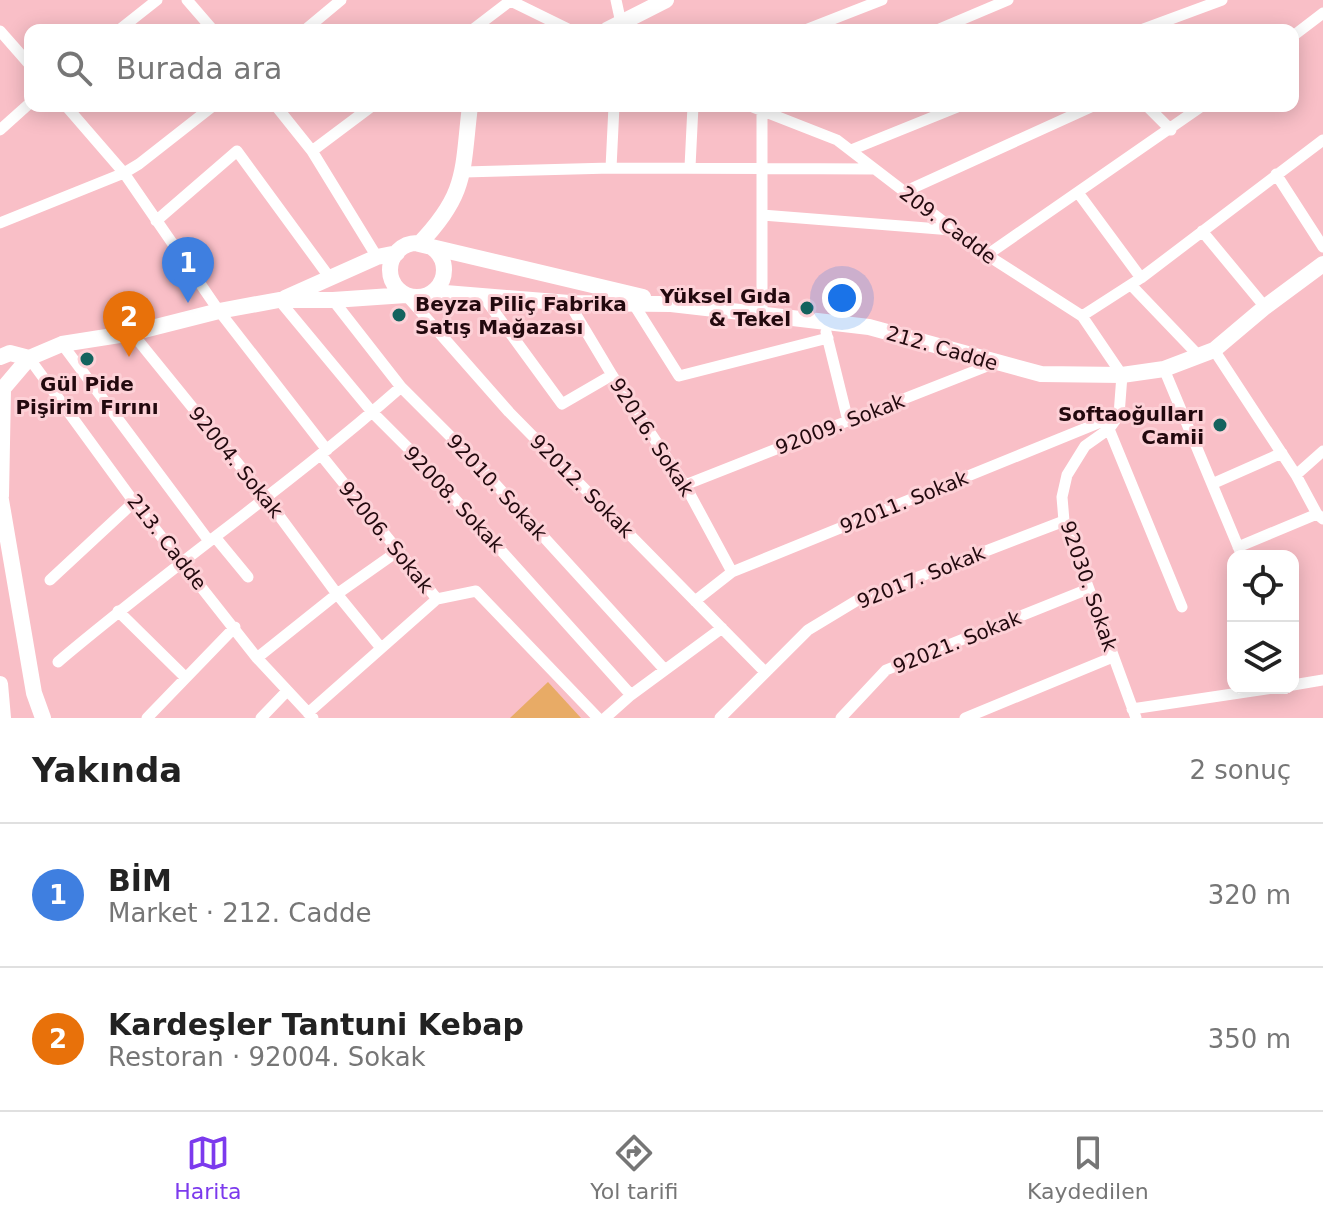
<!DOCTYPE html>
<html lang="tr">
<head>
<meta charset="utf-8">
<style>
	:root { --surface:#fff; --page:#f2f2f2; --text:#222; --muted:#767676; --line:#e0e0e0; --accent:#7c3aed }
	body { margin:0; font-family:"DejaVu Sans",sans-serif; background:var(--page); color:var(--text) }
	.controls { position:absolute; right:24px; bottom:24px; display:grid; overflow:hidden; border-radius:16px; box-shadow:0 4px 20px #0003 }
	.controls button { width:72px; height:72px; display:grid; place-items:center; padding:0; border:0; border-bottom:2px solid var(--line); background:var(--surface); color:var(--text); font:40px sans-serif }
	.you { position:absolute; left:842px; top:298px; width:28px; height:28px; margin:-20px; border:6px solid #fff; border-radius:50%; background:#1a73e8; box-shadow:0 0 0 12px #1a73e833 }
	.badge { display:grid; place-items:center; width:52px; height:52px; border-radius:50%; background:var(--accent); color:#fff; font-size:26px; font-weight:700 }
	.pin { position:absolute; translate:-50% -66px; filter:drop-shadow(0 2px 4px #0008) }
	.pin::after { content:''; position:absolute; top:42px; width:28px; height:24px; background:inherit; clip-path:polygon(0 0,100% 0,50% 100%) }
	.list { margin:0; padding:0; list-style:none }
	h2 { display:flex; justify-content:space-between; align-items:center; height:104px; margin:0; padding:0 32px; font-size:34px }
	h2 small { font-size:26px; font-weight:400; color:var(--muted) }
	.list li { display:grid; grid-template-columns:52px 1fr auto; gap:24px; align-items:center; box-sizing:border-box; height:144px; padding:0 32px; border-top:2px solid var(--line) }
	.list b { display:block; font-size:30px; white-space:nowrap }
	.list p { margin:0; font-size:26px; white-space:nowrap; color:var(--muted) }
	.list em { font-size:26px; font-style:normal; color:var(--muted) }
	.icon { flex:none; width:44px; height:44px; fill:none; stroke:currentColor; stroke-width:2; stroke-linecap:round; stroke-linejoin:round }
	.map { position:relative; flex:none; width:1323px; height:718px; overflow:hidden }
	.search { position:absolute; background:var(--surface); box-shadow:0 4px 20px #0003; left:24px; right:24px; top:24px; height:88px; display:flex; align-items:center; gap:20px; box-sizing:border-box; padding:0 28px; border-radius:16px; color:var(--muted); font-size:30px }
	.sheet { height:392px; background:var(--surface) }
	nav { display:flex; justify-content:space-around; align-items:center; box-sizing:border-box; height:112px; border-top:2px solid var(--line); background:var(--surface); font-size:22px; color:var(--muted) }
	nav a { display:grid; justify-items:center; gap:4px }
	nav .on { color:var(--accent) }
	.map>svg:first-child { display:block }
	.green { fill:#e8ab66 }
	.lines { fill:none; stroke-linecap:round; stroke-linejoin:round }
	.street { stroke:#fff; stroke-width:11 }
	.secondary { stroke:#fff; stroke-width:16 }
	.poi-dot { fill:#14635e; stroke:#fdd1d7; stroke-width:3 }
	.labels { text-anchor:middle; stroke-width:6; stroke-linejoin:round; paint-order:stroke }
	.street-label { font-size:20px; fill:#22090e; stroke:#fdd1d7 }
	.poi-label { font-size:20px; font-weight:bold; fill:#22090e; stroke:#fdd1d7; text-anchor:end }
</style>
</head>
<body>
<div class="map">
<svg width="1323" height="718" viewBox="0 0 1323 718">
	<rect width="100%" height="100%" fill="#f9bfc7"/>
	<path class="green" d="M548 682 581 718H510Z"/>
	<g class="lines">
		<path class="street" d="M187 0 213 30
			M509 0 570 30
			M616 0 621 23
			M119 30 157 0
			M305 30 341 0
			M472 30 510 1
			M805 30 882 0
			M937 30 1008 0
			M1141 30 1222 0
			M0 31 30 65
			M1293 36 1323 13
			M66 106 124 173 219 311 327 450
			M276 106 312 151 377 257
			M750 106 837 140 987 255 1082 316 1122 375 1119 415 1109 429 1085 446 1067 475 1062 497 1064 521 1136 718
			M1147 106 1171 130
			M0 130 30 103
			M851 150 960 106
			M312 151 372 106
			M690 167 693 106
			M611 168 614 106
			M464 172 611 168 875 169
			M1276 174 1323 247
			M904 192 1093 106
			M1079 194 1141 278
			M762 215 952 230
			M156 221 237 151 330 278
			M0 223 124 173 139 164 213 106
			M1202 231 1265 307
			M987 255 1202 106
			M1131 285 1199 356
			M406 295 509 412 765 672
			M483 296 562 404 612 375
			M279 300 372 412 418 458 631 695
			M333 300 401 387 468 454 665 670
			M569 303 612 375 685 485 732 572
			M633 303 679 376 828 338
			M762 316V110
			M1082 316 1141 278 1323 140
			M826 332 848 421
			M132 333 266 498 337 594 381 648
			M62 344 209 541
			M1214 350 1296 475 1317 514 1323 519
			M29 358 134 502 257 658 313 718
			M1164 369 1242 556
			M1109 429 1182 607
			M321 455 437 599
			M1296 475 1323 451
			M1212 484 1282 453
			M685 485 995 363
			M215 537 248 577
			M1238 547 1317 514
			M50 580 134 502
			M437 599 476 591 598 718
			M695 601 732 572 1118 415
			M118 611 185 677
			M257 658 337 594 398 551
			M58 662C170 567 291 484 401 387
			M1293 685 1323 680
			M1132 709 1273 688
			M308 713 437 599
			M147 718 235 627
			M261 718 287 691
			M605 718 631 695 722 628
			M720 718 808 630 856 601 1064 521
			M841 718 886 670 1088 589
			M965 718 1113 657"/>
		<path class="secondary" d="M607 30 666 0
			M390 270a27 27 0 1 1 54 0a27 27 0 1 1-54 0Z
			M419 244 643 297
			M419 244C468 193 462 171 470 106
			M433 292 569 303 671 304 869 327 1041 374 1122 375 1164 369 1214 350 1265 307 1323 264
			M285 298 377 257 397 253
			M0 357 10 353 29 358
			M0 392 29 358 62 344 132 333 219 311 279 300H333L406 295
			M0 494 34 693 43 718
			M1 496 3 390
			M0 684 3 718"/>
	</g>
	<g class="poi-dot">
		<circle cx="807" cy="308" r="8"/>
		<circle cx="399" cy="315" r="8"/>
		<circle cx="87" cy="359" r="8"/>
		<circle cx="1220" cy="425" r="8"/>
	</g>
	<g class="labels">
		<g class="street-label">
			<text transform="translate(948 225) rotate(37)" y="7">209. Cadde</text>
			<text transform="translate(942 348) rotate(16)" y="7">212. Cadde</text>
			<text transform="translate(840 424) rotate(-21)" y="7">92009. Sokak</text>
			<text transform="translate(652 437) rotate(57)" y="7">92016. Sokak</text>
			<text transform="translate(236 462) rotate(51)" y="7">92004. Sokak</text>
			<text transform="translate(582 486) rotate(45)" y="7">92012. Sokak</text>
			<text transform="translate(497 487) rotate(47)" y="7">92010. Sokak</text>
			<text transform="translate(454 499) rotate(47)" y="7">92008. Sokak</text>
			<text transform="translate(904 502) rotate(-22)" y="7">92011. Sokak</text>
			<text transform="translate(386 537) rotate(51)" y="7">92006. Sokak</text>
			<text transform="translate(167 542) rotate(52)" y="7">213. Cadde</text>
			<text transform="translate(921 577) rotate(-22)" y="7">92017. Sokak</text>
			<text transform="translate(1089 586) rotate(71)" y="7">92030. Sokak</text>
			<text transform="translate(957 642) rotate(-22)" y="7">92021. Sokak</text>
		</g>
		<g class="poi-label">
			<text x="791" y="303">Yüksel Gıda<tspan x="791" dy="23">&amp; Tekel</tspan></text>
			<text x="415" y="311" text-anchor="start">Beyza Piliç Fabrika<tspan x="415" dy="23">Satış Mağazası</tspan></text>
			<text x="87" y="391" text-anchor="middle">Gül Pide<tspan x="87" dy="23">Pişirim Fırını</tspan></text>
			<text x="1204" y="421">Softaoğulları<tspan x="1204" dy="23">Camii</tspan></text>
		</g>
	</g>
</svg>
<div class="controls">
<button><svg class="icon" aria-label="locate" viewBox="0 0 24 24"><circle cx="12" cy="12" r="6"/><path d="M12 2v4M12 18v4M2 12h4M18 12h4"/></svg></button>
<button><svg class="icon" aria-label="layers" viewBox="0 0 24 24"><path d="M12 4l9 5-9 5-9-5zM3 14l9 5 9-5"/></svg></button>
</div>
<div class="you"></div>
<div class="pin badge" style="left:188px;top:303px;background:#3f7fe0">1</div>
<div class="pin badge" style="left:129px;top:357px;background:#e8710a">2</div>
<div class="search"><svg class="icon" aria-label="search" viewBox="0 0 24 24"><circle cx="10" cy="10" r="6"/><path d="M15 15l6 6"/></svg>Burada ara</div>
</div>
<section class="sheet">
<h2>Yakında<small>2 sonuç</small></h2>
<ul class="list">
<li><span class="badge" style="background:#3f7fe0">1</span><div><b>BİM</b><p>Market · 212. Cadde</p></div><em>320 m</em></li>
<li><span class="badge" style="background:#e8710a">2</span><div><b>Kardeşler Tantuni Kebap</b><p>Restoran · 92004. Sokak</p></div><em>350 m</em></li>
</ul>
</section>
<nav>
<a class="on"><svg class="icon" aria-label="map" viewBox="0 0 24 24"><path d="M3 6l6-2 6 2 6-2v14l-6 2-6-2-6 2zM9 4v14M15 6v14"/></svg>Harita</a>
<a><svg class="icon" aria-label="directions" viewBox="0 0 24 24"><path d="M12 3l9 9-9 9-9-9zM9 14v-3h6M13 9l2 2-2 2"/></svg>Yol tarifi</a>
<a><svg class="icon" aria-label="saved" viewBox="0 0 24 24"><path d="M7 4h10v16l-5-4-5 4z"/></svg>Kaydedilen</a>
</nav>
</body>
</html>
